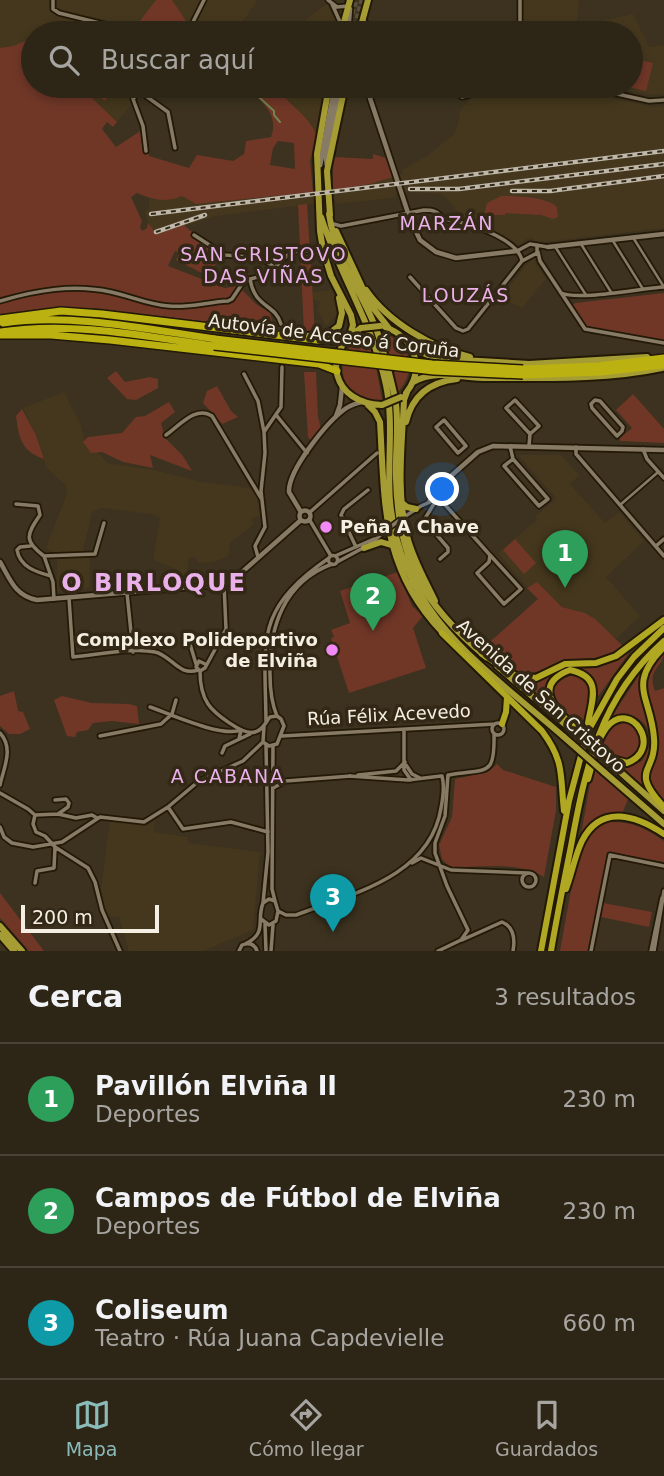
<!DOCTYPE html>
<html lang="es">
<head>
<meta charset="utf-8">
<style>
	:root { --surface:#2d2617; --page:#352e20; --text:#f1f3f6; --muted:#a7a5a1; --line:#484336; --accent:#8bbbb9 }
	body { margin:0; font-family:"DejaVu Sans",sans-serif; background:var(--page); color:var(--text) }
	.scale { position:absolute; left:21px; bottom:18px; width:138px; box-sizing:border-box; padding-left:7px; border:4px solid #f5efe3; border-top:0; font-size:19px; line-height:24px; white-space:nowrap; color:#f5efe3; -webkit-text-stroke:5px #322815; paint-order:stroke }
	.you { position:absolute; left:443px; top:490px; width:24px; height:24px; margin:-18px; border:5px solid #fff; border-radius:50%; background:#1a73e8; box-shadow:0 0 0 10px #1a73e833 }
	.badge { display:grid; place-items:center; width:46px; height:46px; border-radius:50%; background:var(--accent); color:#fff; font-size:23px; font-weight:700 }
	.pin { position:absolute; translate:-50% -58px; filter:drop-shadow(0 2px 4px #0008) }
	.pin::after { content:''; position:absolute; top:37px; width:24px; height:21px; background:inherit; clip-path:polygon(0 0,100% 0,50% 100%) }
	.list { margin:0; padding:0; list-style:none }
	h2 { display:flex; justify-content:space-between; align-items:center; height:91px; margin:0; padding:0 28px; font-size:30px }
	h2 small { font-size:23px; font-weight:400; color:var(--muted) }
	.list li { display:grid; grid-template-columns:46px 1fr auto; gap:21px; align-items:center; box-sizing:border-box; height:112px; padding:0 28px; border-top:2px solid var(--line) }
	.list b { display:block; font-size:26px; white-space:nowrap }
	.list p { margin:0; font-size:23px; white-space:nowrap; color:var(--muted) }
	.list em { font-size:23px; font-style:normal; color:var(--muted) }
	.icon { flex:none; width:38px; height:38px; fill:none; stroke:currentColor; stroke-width:2; stroke-linecap:round; stroke-linejoin:round }
	.map { position:relative; flex:none; width:664px; height:951px; overflow:hidden }
	.search { position:absolute; background:var(--surface); box-shadow:0 4px 10px #0003; left:21px; right:21px; top:21px; height:77px; display:flex; align-items:center; gap:18px; box-sizing:border-box; padding:0 24px; border-radius:38px; color:var(--muted); font-size:26px }
	.sheet { height:427px; background:var(--surface) }
	nav { display:flex; justify-content:space-around; align-items:center; box-sizing:border-box; height:98px; border-top:2px solid var(--line); background:var(--surface); font-size:19px; color:var(--muted) }
	nav a { display:grid; justify-items:center; gap:4px }
	nav .on { color:var(--accent) }
	.map>svg:first-child { display:block }
	.built { fill:#44371d }
	.green { fill:#703727; fill-rule:evenodd }
	.lines { fill:none; stroke-linecap:round; stroke-linejoin:round }
	.stream { stroke:#72844f; stroke-width:2 }
	.minor-tunnel { stroke:#584e3c; stroke-width:3.5; stroke-dasharray:3.5 2; stroke-linecap:butt }
	.secondary-tunnel { stroke:#584e3c; stroke-width:5; stroke-dasharray:5 2.5; stroke-linecap:butt }
	.pedestrian-casing { stroke:#231907; stroke-width:6 }
	.minor-casing { stroke:#231907; stroke-width:7 }
	.tertiary-casing { stroke:#231907; stroke-width:8 }
	.secondary-casing { stroke:#231907; stroke-width:9 }
	.primary-casing { stroke:#231907; stroke-width:10 }
	.trunk-casing { stroke:#231907; stroke-width:10 }
	.motorway-casing { stroke:#231907; stroke-width:10 }
	.pedestrian { stroke:#877b66; stroke-width:2.5 }
	.minor { stroke:#877b66; stroke-width:3.5 }
	.tertiary { stroke:#877b66; stroke-width:4.5 }
	.secondary { stroke:#877b66; stroke-width:5 }
	.primary { stroke:#a69c34; stroke-width:6 }
	.trunk { stroke:#b0a723; stroke-width:6 }
	.motorway { stroke:#bbb212; stroke-width:7 }
	.rail-casing { stroke:#bfb7a9; stroke-width:4.5 }
	.rail { stroke:#322815; stroke-width:2; stroke-dasharray:5; stroke-linecap:butt }
	.minor-bridge-casing { stroke:#231907; stroke-width:7; stroke-linecap:butt }
	.primary-bridge-casing { stroke:#231907; stroke-width:10; stroke-linecap:butt }
	.trunk-bridge-casing { stroke:#231907; stroke-width:10; stroke-linecap:butt }
	.motorway-bridge-casing { stroke:#231907; stroke-width:10; stroke-linecap:butt }
	.minor-bridge { stroke:#877b66; stroke-width:3.5 }
	.primary-bridge { stroke:#a69c34; stroke-width:6 }
	.trunk-bridge { stroke:#b0a723; stroke-width:6 }
	.motorway-bridge { stroke:#bbb212; stroke-width:7 }
	.poi-dot { fill:#f18af4; stroke:#322815; stroke-width:2.5 }
	.labels { text-anchor:middle; stroke-width:7; stroke-linejoin:round; paint-order:stroke }
	.street-label { font-size:18px; fill:#f5efe3; stroke:#322815 }
	.poi-label { font-size:18px; font-weight:bold; fill:#f5efe3; stroke:#322815; text-anchor:start }
	.neighbourhood-label { font-size:19px; letter-spacing:2px; fill:#e9b0ea; stroke:#322815 }
	.district-label { font-size:24px; font-weight:bold; letter-spacing:2px; fill:#e9b0ea; stroke:#322815 }
</style>
</head>
<body>
<div class="map">
<svg width="664" height="951" viewBox="0 0 664 951">
	<rect width="100%" height="100%" fill="#3c321f"/>
	<path class="built" d="M0 0H258L234 33H33V43L0 48Z
		M524 0H579L577 26 633 14 649 47 664 45V94L650 95 605 86H631V33H524Z
		M327 4 338 25V33H310L312 31 305 20Z
		M109 86H147L117 122 90 97 93 93 106 101 109 96Z
		M250 86H326L315 143Z
		M481 86H555L652 107 664 106V228L544 242H536L533 238 526 239 521 244 517 245 463 221V214L454 209 453 205 442 194 412 192 395 194 396 197 337 204 336 201 216 216 157 234 148 223 145 211 149 210V199L170 200 182 196 196 204 370 184 403 173 402 170 427 156 451 137 456 131 460 114 459 112Z
		M533 259 546 279 522 308 500 298 528 263Z
		M332 290 339 312 326 326 317 309 320 302 312 299V292Z
		M64 392 81 425 86 448 99 453 108 463 155 470 201 482 251 488 257 496 260 516 252 518 253 525 230 543 228 556 213 562 197 563 196 557H189L185 584 175 585 178 570 153 560 160 518 152 514 102 508 92 512 83 551 90 554 89 588 57 591V555L46 548 66 496 67 487 46 467 38 439 23 408Z
		M518 455H561L579 475 570 484 605 523 619 512 644 541 606 577 640 616 616 639 585 613 563 607 537 583 528 588 498 553 537 520 535 517 556 498Z
		M110 820 147 826 155 820 154 832 188 837V843L260 852 253 930 203 951H129L119 917 106 916 102 909 101 889Z"/>
	<path class="green" d="M156 0H172L188 24 178 33H163L134 24 140 21Z
		M33 38V86H109V96L105 101 93 93 91 97 117 122 113 127 107 122 102 129 116 147 145 128 149 156 189 168 197 155 233 161 244 154 246 141 271 137C280 114 260 99 244 86H275C287 104 308 114 316 134L310 161 313 192 196 204 182 196C167 203 152 200 137 193L131 197 142 221 140 227 142 231 147 228 148 223 157 234 184 225 193 233 192 236 222 255 208 276 176 260 180 253 175 251 168 266 225 288 238 286 256 304 270 313 275 330 95 308 39 309 0 314V48L13 46ZM278 141 294 143 295 169 270 165 273 148Z
		M631 58 653 63 646 91 625 86H631Z
		M373 154 386 158 393 177 370 184 333 190V157L373 159Z
		M501 196C515 196 548 197 557 207L558 217 553 219 541 215 505 213V215H486L485 211 487 203Z
		M307 204 315 333 304 332 298 205Z
		M664 293V341L592 329 583 324 572 306 575 303Z
		M381 333C411 341 418 371 397 393L393 364Z
		M365 334 375 361 382 400C339 407 328 353 365 334Z
		M116 371 125 382 150 377 158 379V388L136 400 127 399 107 378Z
		M304 372H316L318 417 321 429 311 441 308 437Z
		M217 386 231 411 238 417 222 424 203 403 207 391Z
		M633 394 664 429V443L620 441V438L632 428 616 410Z
		M169 402 175 412 161 423 165 438 183 456 192 471 150 455 153 468 123 462 102 452 91 453 83 442 88 437 122 433 136 417 145 416Z
		M22 409 36 435 44 459C21 451 19 438 16 416Z
		M515 539 536 563 524 574 503 550Z
		M398 572 412 606 423 616 413 628 426 668 349 693 331 638 334 637 331 630 350 623 340 591Z
		M537 582 562 607 585 613 595 619 624 647C599 661 592 657 566 660 557 661 549 667 541 670 518 680 499 664 484 647L538 599 527 588Z
		M631 650 597 698C592 652 537 662 548 704L522 682 536 680 565 666 605 665Z
		M664 651C664 668 646 669 655 691L664 688V803L652 789 648 777 659 741 644 684 650 666Z
		M641 672 640 697 652 731 651 752 643 771 645 788 618 765 628 767 642 761 651 743C650 718 630 711 609 721Z
		M577 675C598 689 591 708 580 727 572 721 560 713 555 704 546 687 561 676 577 675Z
		M14 691 18 711 23 712 30 729 20 734H9L0 726V696Z
		M62 696 92 703 129 704 137 706 139 724 112 721 93 723 88 730 77 732 75 737 67 736 54 700Z
		M624 723 637 726 645 740 637 755 625 761 615 758 600 745 614 726Z
		M497 764 503 770 556 787V810L544 877C518 860 480 868 450 867L442 859 439 845 452 817 455 779 488 772Z
		M593 768 628 799 622 814 609 815 580 840Z
		M608 822C631 821 646 828 664 841V862L609 852 588 951H560C566 922 573 863 588 839 593 831 599 826 608 822Z
		M0 893 44 951H29L0 918Z
		M603 903 652 912 649 927 601 917Z"/>
	<g class="lines">
		<path class="stream" d="M247 86 274 111V115L280 122"/>
		<path class="minor-tunnel" d="M281 324 282 348"/>
		<path class="secondary-tunnel" d="M350 21 356 0
			M353 33 362 0"/>
		<g class="pedestrian-casing">
			<path id="pedestrian" d="M634 239 664 287
				M613 241 643 289
				M581 244 611 292
				M556 248 586 295
				M620 505 657 473"/>
		</g>
		<g class="minor-casing">
			<path id="minor" d="M53 0V9L59 13 140 33
				M328 0 337 7 348 6
				M520 0V33
				M332 4 341 24
				M363 20 376 33
				M182 33 192 24 204 0
				M144 86 133 99 143 126 146 151
				M446 86 462 97 470 95 479 86
				M581 86 649 101 664 100
				M139 91 168 112 175 148
				M334 224 341 226 424 210C441 210 436 215 448 220 449 220 458 222 459 222 477 226 519 241 522 261
				M194 235 225 255 261 258 274 267
				M517 251 530 244 548 247
				M538 252 540 261 585 329 664 343
				M410 277 456 328 463 331 468 329 522 261 537 253V245
				M250 279C255 309 275 303 281 324
				M561 293C579 301 641 288 664 287
				M0 301C37 290 73 284 111 292 130 296 149 305 169 306 188 308 208 302 228 301L232 299 242 284 250 279 267 275 291 252 323 250
				M244 374 258 401 264 432 265 453 261 491 265 527 255 546 258 557
				M515 400 539 426 530 434 506 408Z
				M595 400 600 401 623 427 622 431 617 436 592 408 591 404Z
				M277 416 307 453
				M444 420 466 446 458 453 436 427Z
				M264 432 281 407 282 367
				M166 435C179 426 196 405 212 416L261 498
				M510 446 513 459 548 499 539 506 504 466 513 459
				M529 446 530 434
				M576 447V454L664 556
				M643 449 647 459 664 478
				M439 498 489 554
				M439 498 443 484
				M437 499 424 520 448 548V552L440 559
				M429 501 433 490 443 483
				M16 504 38 506 40 515C26 535 24 541 44 556
				M309 513 377 453
				M404 517 421 506 437 499
				M309 519 331 556
				M370 544 388 529
				M30 546 20 547 17 550C20 567 36 572 51 576
				M656 546 664 539
				M356 547 341 515 344 509 368 490
				M490 555 521 589 504 604 477 573 489 562Z
				M328.5 560a4.5 4.5 0 1 1 9 0a4.5 4.5 0 1 1-9 0Z
				M335 556 374 539
				M337 562 363 548
				M127 593 133 652
				M69 598 73 657C97 655 133 647 155 652 171 655 179 677 198 670
				M54 599 53 582 44 556 95 554 104 523
				M187 634 196 664
				M205 664 199 661 196 667 200 671 205 668 226 629 224 584
				M200 671C200 681 202 695 208 704 214 713 243 736 255 732 263 730 265 723 270 717L277 716 281 719 284 726 277 744 269 746 263 742 264 727
				M150 707C170 714 222 738 241 730L239 739
				M277 716C271 702 270 689 270 674 269 627 284 582 332 564
				M266 721C265 639 254 610 329 558
				M492 729a6 6 0 1 1 12 0a6 6 0 1 1-12 0Z
				M404 730V770L411 780
				M0 733C14 748 4 767 0 785
				M100 736 161 724 172 714 176 700
				M282 736 495 724
				M273 746 272 889 275 901
				M222 753 225 746 250 734
				M406 765 412 774 420 778
				M358 775 396 771 405 762
				M449 775C487 768 495 778 494 734
				M349 776 408 780 441 776
				M273 788 286 781 351 776
				M0 793 28 809 35 815 58 814 76 818 92 815 97 818
				M55 800 66 799 69 803 68 807 58 814
				M168 807 183 829 231 822 268 832
				M35 815 33 824 36 832 45 836 55 847 88 868 95 882 102 910 120 951
				M0 827 4 837 12 843 33 847 62 842 100 817 144 822 168 807 199 781 243 761 263 742
				M412 863 421 858 451 870 528 873
				M522 880a7 7 0 1 1 14 0a7 7 0 1 1-14 0Z
				M35 883 37 871 54 868 55 847
				M263 903 268 852 266 745
				M278 911 286 915H296C351 894 430 877 441 808 443 798 445 787 442 776
				M265 924 266 951
				M462 940 502 922C514 927 515 940 513 951
				M245 944C268 933 256 921 263 903L269 899 275 901 278 911 276 921 269 925 261 919
				M239 951 242 945C249 942 255 944 257 951
				M271 951 273 925
				M438 951 461 940 468 930 447 886 435 853V843L445 816 448 775
				M591 951 610 855 664 866
				M651 951 662 898
				M654 951 664 891"/>
		</g>
		<g class="tertiary-casing">
			<path id="tertiary" d="M348 33 350 9
				M366 86 410 219 420 240 436 252 456 258 517 251
				M548 247 664 234
				M336 416 340 405 342 387
				M443 483 478 452 493 446 664 450
				M299.5 516a5.5 5.5 0 1 1 11 0a5.5 5.5 0 1 1-11 0Z
				M301 512 289 492C288 470 327 422 345 409 350 405 355 404 361 402
				M0 562C10 579 15 596 37 600L216 585 233 580 301 520"/>
		</g>
		<g class="secondary-casing">
			<path id="secondary" d="M320 165 335 86
				M327 165 326 155 340 86"/>
		</g>
		<g class="primary-casing">
			<path id="primary" d="M341 33 350 0
				M359 33 368 0
				M329 86 317 154 320 231 323 250 331 276 351 315 353 325 350 335
				M329 214C337 267 369 299 382 347 387 366 393 385 396 404 399 429 395 454 396 478 398 561 423 604 486 657
				M330 215 327 171 345 86
				M321 217C340 275 373 325 386 385 394 423 387 462 390 501 400 615 485 668 564 737
				M336 231 370 304 388 327
				M366 290C388 322 432 348 470 357
				M385 327C414 337 426 368 406 393
				M361 328C319 353 333 404 382 405
				M305 336 327 335 339 326 342 313 339 298
				M413 349 428 355 463 360 529 364 647 357
				M413 382C437 369 461 378 488 378 546 378 605 380 662 368
				M407 392 404 400C402 445 396 492 407 536 413 560 425 580 435 601
				M368 405 375 412 380 422C385 504 381 568 442 632
				M406 422C412 396 430 382 457 379
				M401 502 407 507 416 509
				M364 548 381 542 391 545
				M497 666 567 726
				M608 761 664 811
				M604 772 664 824
				M0 926 22 951
				M0 935 14 951"/>
		</g>
		<g class="trunk-casing">
			<path id="trunk" d="M442 633 542 731C565 762 560 775 564 811
				M664 647C626 685 651 696 654 738 657 774 628 768 664 807
				M482 654 516 676 536 678 565 664 596 663 616 656 664 620
				M570 723C550 705 536 683 570 670 603 677 592 699 588 723
				M502 724 506 712 507 697
				M588 779C593 762 596 741 607 727 631 698 664 749 627 763L609 758
				M566 889C572 873 575 855 582 841 601 803 637 816 664 834
				M541 951 569 801 587 733 617 679 634 657 664 628
				M551 951C557 916 564 881 571 846 586 765 600 698 664 641"/>
		</g>
		<g class="motorway-casing">
			<path id="motorway" d="M0 319 61 311 102 314 317 340 345 341
				M3 323C73 313 146 329 215 339
				M1 332C71 321 144 336 214 346
				M0 335H51L110 340 319 364 337 371
				M523 369 598 366 664 358
				M523 375 601 372 664 365"/>
		</g>
		<use href="#pedestrian" class="pedestrian"/>
		<use href="#minor" class="minor"/>
		<use href="#tertiary" class="tertiary"/>
		<use href="#secondary" class="secondary"/>
		<use href="#primary" class="primary"/>
		<use href="#trunk" class="trunk"/>
		<use href="#motorway" class="motorway"/>
		<g class="rail-casing">
			<path id="rail" d="M410 189H459L664 164
				M512 191H550L664 176
				M151 214 664 151
				M156 232 205 215"/>
		</g>
		<use href="#rail" class="rail"/>
		<g class="minor-bridge-casing">
			<path id="minor-bridge" d="M389 528 401 519"/>
		</g>
		<g class="primary-bridge-casing">
			<path id="primary-bridge" d="M361 328 380 326
				M382 405 401 397
				M567 726 577 734
				M564 737 604 772"/>
		</g>
		<g class="trunk-bridge-casing">
			<path id="trunk-bridge" d="M570 723 588 744 609 758"/>
		</g>
		<g class="motorway-bridge-casing">
			<path id="motorway-bridge" d="M215 339 432 364 523 369
				M214 346 434 371 523 375"/>
		</g>
		<use href="#minor-bridge" class="minor-bridge"/>
		<use href="#primary-bridge" class="primary-bridge"/>
		<use href="#trunk-bridge" class="trunk-bridge"/>
		<use href="#motorway-bridge" class="motorway-bridge"/>
	</g>
	<g class="poi-dot">
		<circle cx="326" cy="527" r="7"/>
		<circle cx="332" cy="650" r="7"/>
	</g>
	<g class="labels">
		<g class="street-label">
			<text transform="translate(334 336) rotate(7)" y="6">Autovía de Acceso á Coruña</text>
			<text transform="translate(541 696) rotate(42)" y="6">Avenida de San Cristovo</text>
			<text transform="translate(389 715) rotate(-3)" y="6">Rúa Félix Acevedo</text>
		</g>
		<g class="poi-label">
			<text x="340" y="533">Peña A Chave</text>
			<text x="318" y="646" text-anchor="end">Complexo Polideportivo<tspan x="318" dy="21">de Elviña</tspan></text>
		</g>
		<g class="neighbourhood-label">
			<text x="447" y="230">MARZÁN</text>
			<text x="264" y="261">SAN CRISTOVO<tspan x="264" dy="22">DAS VIÑAS</tspan></text>
			<text x="466" y="302">LOUZÁS</text>
			<text x="228" y="783">A CABANA</text>
		</g>
		<g class="district-label">
			<text x="154" y="591">O BIRLOQUE</text>
		</g>
	</g>
</svg>
<div class="scale">200 m</div>
<div class="you"></div>
<div class="pin badge" style="left:565px;top:588px;background:#2e9e5b">1</div>
<div class="pin badge" style="left:373px;top:631px;background:#2e9e5b">2</div>
<div class="pin badge" style="left:333px;top:932px;background:#0f9aa8">3</div>
<div class="search"><svg class="icon" aria-label="search" viewBox="0 0 24 24"><circle cx="10" cy="10" r="6"/><path d="M15 15l6 6"/></svg>Buscar aquí</div>
</div>
<section class="sheet">
<h2>Cerca<small>3 resultados</small></h2>
<ul class="list">
<li><span class="badge" style="background:#2e9e5b">1</span><div><b>Pavillón Elviña II</b><p>Deportes</p></div><em>230 m</em></li>
<li><span class="badge" style="background:#2e9e5b">2</span><div><b>Campos de Fútbol de Elviña</b><p>Deportes</p></div><em>230 m</em></li>
<li><span class="badge" style="background:#0f9aa8">3</span><div><b>Coliseum</b><p>Teatro · Rúa Juana Capdevielle</p></div><em>660 m</em></li>
</ul>
</section>
<nav>
<a class="on"><svg class="icon" aria-label="map" viewBox="0 0 24 24"><path d="M3 6l6-2 6 2 6-2v14l-6 2-6-2-6 2zM9 4v14M15 6v14"/></svg>Mapa</a>
<a><svg class="icon" aria-label="directions" viewBox="0 0 24 24"><path d="M12 3l9 9-9 9-9-9zM9 14v-3h6M13 9l2 2-2 2"/></svg>Cómo llegar</a>
<a><svg class="icon" aria-label="saved" viewBox="0 0 24 24"><path d="M7 4h10v16l-5-4-5 4z"/></svg>Guardados</a>
</nav>
</body>
</html>
